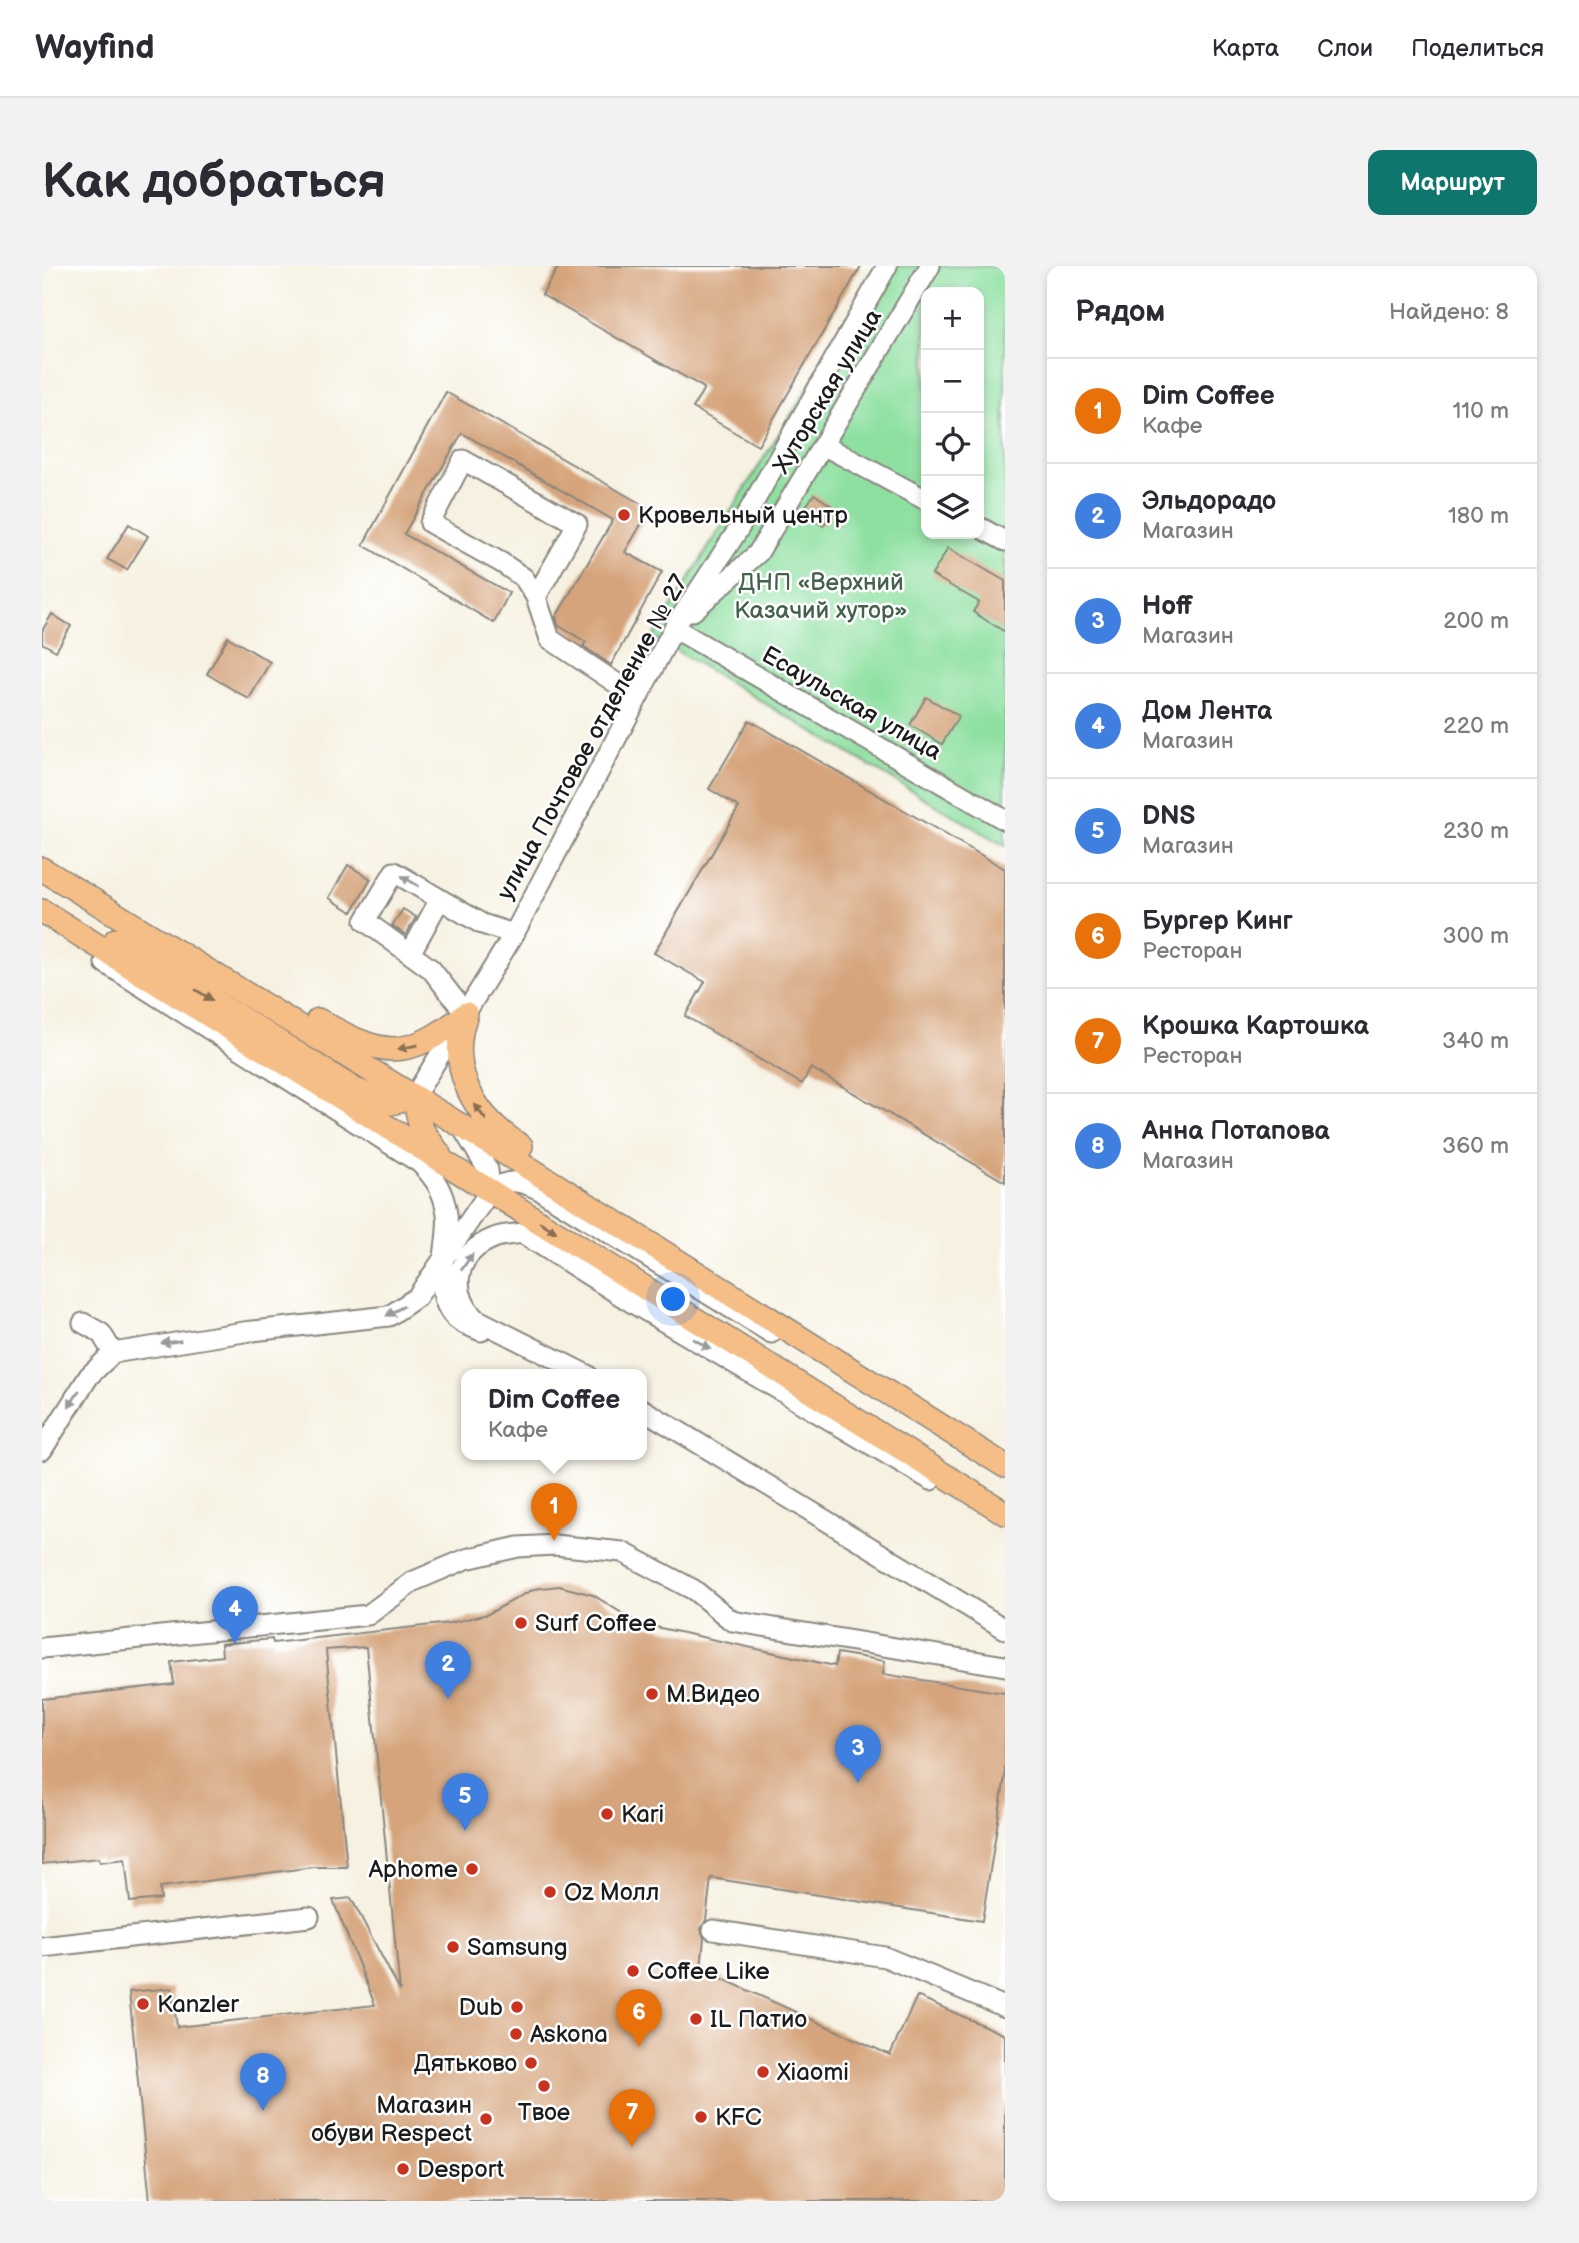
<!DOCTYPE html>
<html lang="ru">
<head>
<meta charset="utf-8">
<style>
	:root { --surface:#fff; --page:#f2f2f3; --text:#2b2b33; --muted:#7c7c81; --line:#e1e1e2; --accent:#0f766e }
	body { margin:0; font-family:"Balsamiq Sans",sans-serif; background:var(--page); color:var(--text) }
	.controls { position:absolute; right:21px; top:21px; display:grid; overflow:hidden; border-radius:14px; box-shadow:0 4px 10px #0003 }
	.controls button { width:63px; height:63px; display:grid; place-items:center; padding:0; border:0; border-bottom:2px solid var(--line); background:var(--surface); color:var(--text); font:35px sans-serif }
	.you { position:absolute; left:632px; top:1034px; width:24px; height:24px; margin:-18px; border:5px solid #fff; border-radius:50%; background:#1a73e8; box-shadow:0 0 0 10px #1a73e833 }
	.badge { display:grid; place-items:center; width:46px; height:46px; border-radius:50%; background:var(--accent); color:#fff; font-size:23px; font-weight:700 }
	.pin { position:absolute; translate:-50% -58px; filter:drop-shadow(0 2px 4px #0008) }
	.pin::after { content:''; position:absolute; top:37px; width:24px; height:21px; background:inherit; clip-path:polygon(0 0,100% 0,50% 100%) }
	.popup { position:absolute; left:419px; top:1103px; width:186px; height:91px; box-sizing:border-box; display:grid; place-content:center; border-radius:14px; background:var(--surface); filter:drop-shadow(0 2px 5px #0005); font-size:23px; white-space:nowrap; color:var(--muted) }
	.popup b { font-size:26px; color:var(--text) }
	.popup::after { content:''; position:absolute; left:50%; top:100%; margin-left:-14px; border:14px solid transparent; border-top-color:var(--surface) }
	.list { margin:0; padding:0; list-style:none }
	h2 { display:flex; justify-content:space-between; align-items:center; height:91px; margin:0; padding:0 28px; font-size:30px }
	h2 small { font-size:23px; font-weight:400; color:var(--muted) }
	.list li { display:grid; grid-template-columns:46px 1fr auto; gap:21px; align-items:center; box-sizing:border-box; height:105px; padding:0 28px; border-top:2px solid var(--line) }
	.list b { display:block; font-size:26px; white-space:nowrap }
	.list p { margin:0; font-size:23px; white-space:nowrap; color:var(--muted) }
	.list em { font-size:23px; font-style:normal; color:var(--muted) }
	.icon { flex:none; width:38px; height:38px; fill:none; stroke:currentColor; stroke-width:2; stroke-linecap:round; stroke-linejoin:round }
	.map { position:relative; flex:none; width:963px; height:1935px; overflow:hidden; border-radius:14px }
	header { display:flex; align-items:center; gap:42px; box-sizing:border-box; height:98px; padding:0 35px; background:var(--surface); border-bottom:2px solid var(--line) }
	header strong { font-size:33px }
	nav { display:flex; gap:38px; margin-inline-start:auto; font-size:24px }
	.intro { display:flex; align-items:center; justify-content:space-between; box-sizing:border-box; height:168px; padding:0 42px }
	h1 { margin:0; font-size:49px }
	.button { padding:18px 32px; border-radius:14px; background:var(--accent); color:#fff; font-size:24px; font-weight:700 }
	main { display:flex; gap:42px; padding:0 42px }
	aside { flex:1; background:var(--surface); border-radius:14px; box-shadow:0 4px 10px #0003 }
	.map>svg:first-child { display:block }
	.green { fill:#8ee0a1; stroke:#557e5e; stroke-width:2; fill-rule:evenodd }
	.building { fill:#d5a47c }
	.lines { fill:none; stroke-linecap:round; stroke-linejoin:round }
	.minor-casing { stroke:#89867e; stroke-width:23 }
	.major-casing { stroke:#89867e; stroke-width:26 }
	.minor { stroke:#fff; stroke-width:19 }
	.major { stroke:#f6be87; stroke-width:23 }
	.oneway { fill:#999 }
	.oneway2 { fill:#896d52 }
	.poi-dot { fill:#c8321e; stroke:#fff; stroke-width:2.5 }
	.labels { text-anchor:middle; stroke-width:5; stroke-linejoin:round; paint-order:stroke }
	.street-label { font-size:24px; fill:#1c1c1c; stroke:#fff }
	.poi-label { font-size:24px; fill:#1c1c1c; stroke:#fff; text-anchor:start }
	.park-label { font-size:24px; fill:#44614b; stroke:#fff }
</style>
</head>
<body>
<header>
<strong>Wayfind</strong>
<nav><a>Карта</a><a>Слои</a><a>Поделиться</a></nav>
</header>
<div class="intro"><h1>Как добраться</h1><a class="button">Маршрут</a></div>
<main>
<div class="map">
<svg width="963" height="1935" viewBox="0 0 963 1935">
	<rect width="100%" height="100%" fill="#fff"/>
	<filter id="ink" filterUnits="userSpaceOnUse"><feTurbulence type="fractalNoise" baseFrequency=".0143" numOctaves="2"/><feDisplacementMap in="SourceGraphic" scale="14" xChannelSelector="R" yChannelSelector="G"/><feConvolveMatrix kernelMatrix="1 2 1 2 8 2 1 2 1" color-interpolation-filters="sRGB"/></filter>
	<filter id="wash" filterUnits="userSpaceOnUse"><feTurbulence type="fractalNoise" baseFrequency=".00686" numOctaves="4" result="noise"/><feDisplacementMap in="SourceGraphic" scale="28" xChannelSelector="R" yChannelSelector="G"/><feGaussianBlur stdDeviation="1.57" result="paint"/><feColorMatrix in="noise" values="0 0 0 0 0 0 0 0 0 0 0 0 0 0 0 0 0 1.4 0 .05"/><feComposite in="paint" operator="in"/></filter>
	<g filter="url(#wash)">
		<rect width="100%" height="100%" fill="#f6f1e1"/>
		<path class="green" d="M841 0H963V580L611 371ZM884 26H937V268H884Z"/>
		<g id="blocks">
			<path class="building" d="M517 0H819L716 180 651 142 662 122 500 29Z
				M404 126 608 243 583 286 620 306 569 399 541 380 544 376 516 359 514 351 571 254 420 167 362 268 467 327 452 357 321 279Z
				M772 228 793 242 781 260 760 247Z
				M87 258 106 270 85 304 65 293Z
				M906 282 963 315V366L931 346 937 336 890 309Z
				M10 348 29 360 14 385 0 377V365Z
				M186 371 228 396 207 433 165 408Z
				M884 431 917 450 900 478 868 459Z
				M707 454 963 603V916L769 802 760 818 643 750 663 716 612 687 697 541 667 523Z
				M306 599 329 613 310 646 287 632Z
				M361 643 374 651 364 669 350 660Z
				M517 1320 551 1329 591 1354 609 1360 793 1400 795 1387 843 1395 841 1408 963 1427V1510L940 1655 669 1612 664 1654 659 1663 662 1672 659 1703 848 1789 875 1730 963 1769V1935H108L87 1726 130 1722 135 1761 333 1739 291 1634 309 1632 358 1725 324 1381 284 1384 305 1601H272L118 1621 119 1633 88 1636 83 1593 58 1596 57 1592 0 1598V1433L132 1418 129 1396 180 1390 179 1378 230 1373 231 1377 408 1357 446 1348 492 1323Z"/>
		</g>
	</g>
	<g filter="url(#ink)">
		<use href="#blocks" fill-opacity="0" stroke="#89867e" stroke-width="2"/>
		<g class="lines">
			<g class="minor-casing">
				<path id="minor" d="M781 179 884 234
					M937 261 963 275
					M494 331 535 258 421 194 388 257 460 297 482 312 494 331 508 373 595 431
					M651 345 716 287 888 0
					M632 362 963 554
					M368 688 398 633
					M63 697 378 897C393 912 402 926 405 948 409 979 386 1028 415 1053 421 1058 432 1062 439 1065
					M424 748 389 703 323 655 352 606 440 658 472 668
					M372 831 472 668 632 362 696 264 845 0
					M421 863 446 904 448 925
					M41 1057 59 1067 71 1087
					M545 1109 432 1052C407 1022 414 987 452 972 460 968 472 969 480 967L589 1036 889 1214
					M600 1143 963 1363
					M0 1184 47 1110 71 1087 202 1066 347 1050 375 1031 448 925C467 912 476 914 496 923L729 1067
					M0 1382 326 1349 372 1315 424 1293 476 1281 513 1279 580 1286 652 1324 690 1355 963 1400
					M671 1664 843 1691 963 1741
					M0 1681 267 1651"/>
			</g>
			<g class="major-casing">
				<path id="major" d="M0 603 418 859 963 1200
					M0 645 963 1247
					M74 674 313 824 349 837 372 831
					M424 748C404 803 432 851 479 880
					M276 754C341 791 363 796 424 748
					M372 831 379 862 397 888"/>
			</g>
			<use href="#minor" class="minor"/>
			<use href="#major" class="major"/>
		</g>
		<defs><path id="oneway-solid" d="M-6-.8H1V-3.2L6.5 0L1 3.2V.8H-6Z" transform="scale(1.75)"/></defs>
		<g class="oneway">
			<use href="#oneway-solid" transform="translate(368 615) rotate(-150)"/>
			<use href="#oneway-solid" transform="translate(425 996) rotate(-55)"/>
			<use href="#oneway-solid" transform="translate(353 1045) rotate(151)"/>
			<use href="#oneway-solid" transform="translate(129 1076) rotate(172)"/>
			<use href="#oneway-solid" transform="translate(660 1078) rotate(31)"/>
			<use href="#oneway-solid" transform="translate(32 1133) rotate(122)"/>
		</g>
		<g class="oneway2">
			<use href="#oneway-solid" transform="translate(162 729) rotate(32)"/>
			<use href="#oneway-solid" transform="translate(366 781) rotate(169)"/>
			<use href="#oneway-solid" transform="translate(438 846) rotate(-127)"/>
			<use href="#oneway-solid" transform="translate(506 961) rotate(32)"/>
		</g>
	</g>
	<g class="poi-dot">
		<circle cx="582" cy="249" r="7"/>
		<circle cx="479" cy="1357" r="7"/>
		<circle cx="610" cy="1428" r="7"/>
		<circle cx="565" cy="1548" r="7"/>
		<circle cx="430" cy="1603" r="7"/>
		<circle cx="508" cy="1626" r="7"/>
		<circle cx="411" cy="1681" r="7"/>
		<circle cx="591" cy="1705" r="7"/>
		<circle cx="101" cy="1738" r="7"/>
		<circle cx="475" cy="1741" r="7"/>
		<circle cx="654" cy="1753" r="7"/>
		<circle cx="474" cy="1768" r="7"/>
		<circle cx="489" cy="1797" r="7"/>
		<circle cx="721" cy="1806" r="7"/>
		<circle cx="502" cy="1820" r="7"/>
		<circle cx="659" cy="1851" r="7"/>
		<circle cx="444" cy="1853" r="7"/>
		<circle cx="361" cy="1903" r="7"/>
	</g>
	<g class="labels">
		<g class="street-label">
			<text transform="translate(785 125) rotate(-59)" y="8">Хуторская улица</text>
			<text transform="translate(810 437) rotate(30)" y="8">Есаульская улица</text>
			<text transform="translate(550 471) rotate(-61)" y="8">улица Почтовое отделение № 27</text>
		</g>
		<g class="poi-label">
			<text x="596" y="257">Кровельный центр</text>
			<text x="493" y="1365">Surf Coffee</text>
			<text x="624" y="1436">М.Видео</text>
			<text x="579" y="1556">Kari</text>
			<text x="416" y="1611" text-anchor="end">Aphome</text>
			<text x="522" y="1634">Oz Молл</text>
			<text x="425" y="1689">Samsung</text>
			<text x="605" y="1713">Coffee Like</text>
			<text x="115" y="1746">Kanzler</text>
			<text x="461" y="1749" text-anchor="end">Dub</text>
			<text x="668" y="1761">IL Патио</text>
			<text x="488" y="1776">Askona</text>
			<text x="475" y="1805" text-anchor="end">Дятьково</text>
			<text x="735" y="1814">Xiaomi</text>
			<text x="430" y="1847" text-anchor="end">Магазин<tspan x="430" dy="28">обуви Respect</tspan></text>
			<text x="502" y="1854" text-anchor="middle">Твое</text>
			<text x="673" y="1859">KFC</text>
			<text x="375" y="1911">Desport</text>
		</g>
		<g class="park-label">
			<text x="779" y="324">ДНП «Верхний<tspan x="779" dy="28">Казачий хутор»</tspan></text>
		</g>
	</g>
</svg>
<div class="controls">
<button>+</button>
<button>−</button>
<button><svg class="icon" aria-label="locate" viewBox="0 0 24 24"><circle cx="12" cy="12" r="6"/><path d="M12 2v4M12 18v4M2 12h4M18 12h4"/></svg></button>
<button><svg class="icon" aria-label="layers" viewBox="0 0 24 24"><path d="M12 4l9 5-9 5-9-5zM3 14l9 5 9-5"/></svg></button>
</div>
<div class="you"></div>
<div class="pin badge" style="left:512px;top:1275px;background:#e8710a">1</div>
<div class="popup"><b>Dim Coffee</b>Кафе</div>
<div class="pin badge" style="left:406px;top:1433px;background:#3f7fe0">2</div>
<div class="pin badge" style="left:816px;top:1517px;background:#3f7fe0">3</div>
<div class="pin badge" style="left:193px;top:1378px;background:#3f7fe0">4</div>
<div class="pin badge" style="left:423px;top:1565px;background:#3f7fe0">5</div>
<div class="pin badge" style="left:597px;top:1781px;background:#e8710a">6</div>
<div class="pin badge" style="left:590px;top:1881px;background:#e8710a">7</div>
<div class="pin badge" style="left:221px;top:1845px;background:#3f7fe0">8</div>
</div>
<aside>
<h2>Рядом<small>Найдено: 8</small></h2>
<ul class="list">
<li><span class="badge" style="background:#e8710a">1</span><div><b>Dim Coffee</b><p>Кафе</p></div><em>110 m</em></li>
<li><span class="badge" style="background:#3f7fe0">2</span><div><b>Эльдорадо</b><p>Магазин</p></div><em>180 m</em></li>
<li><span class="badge" style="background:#3f7fe0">3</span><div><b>Hoff</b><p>Магазин</p></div><em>200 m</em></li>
<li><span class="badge" style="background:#3f7fe0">4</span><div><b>Дом Лента</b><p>Магазин</p></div><em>220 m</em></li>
<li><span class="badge" style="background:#3f7fe0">5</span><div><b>DNS</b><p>Магазин</p></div><em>230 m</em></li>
<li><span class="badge" style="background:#e8710a">6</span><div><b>Бургер Кинг</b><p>Ресторан</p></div><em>300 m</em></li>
<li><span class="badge" style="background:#e8710a">7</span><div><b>Крошка Картошка</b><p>Ресторан</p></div><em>340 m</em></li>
<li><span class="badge" style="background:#3f7fe0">8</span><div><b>Анна Потапова</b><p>Магазин</p></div><em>360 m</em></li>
</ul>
</aside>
</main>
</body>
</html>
